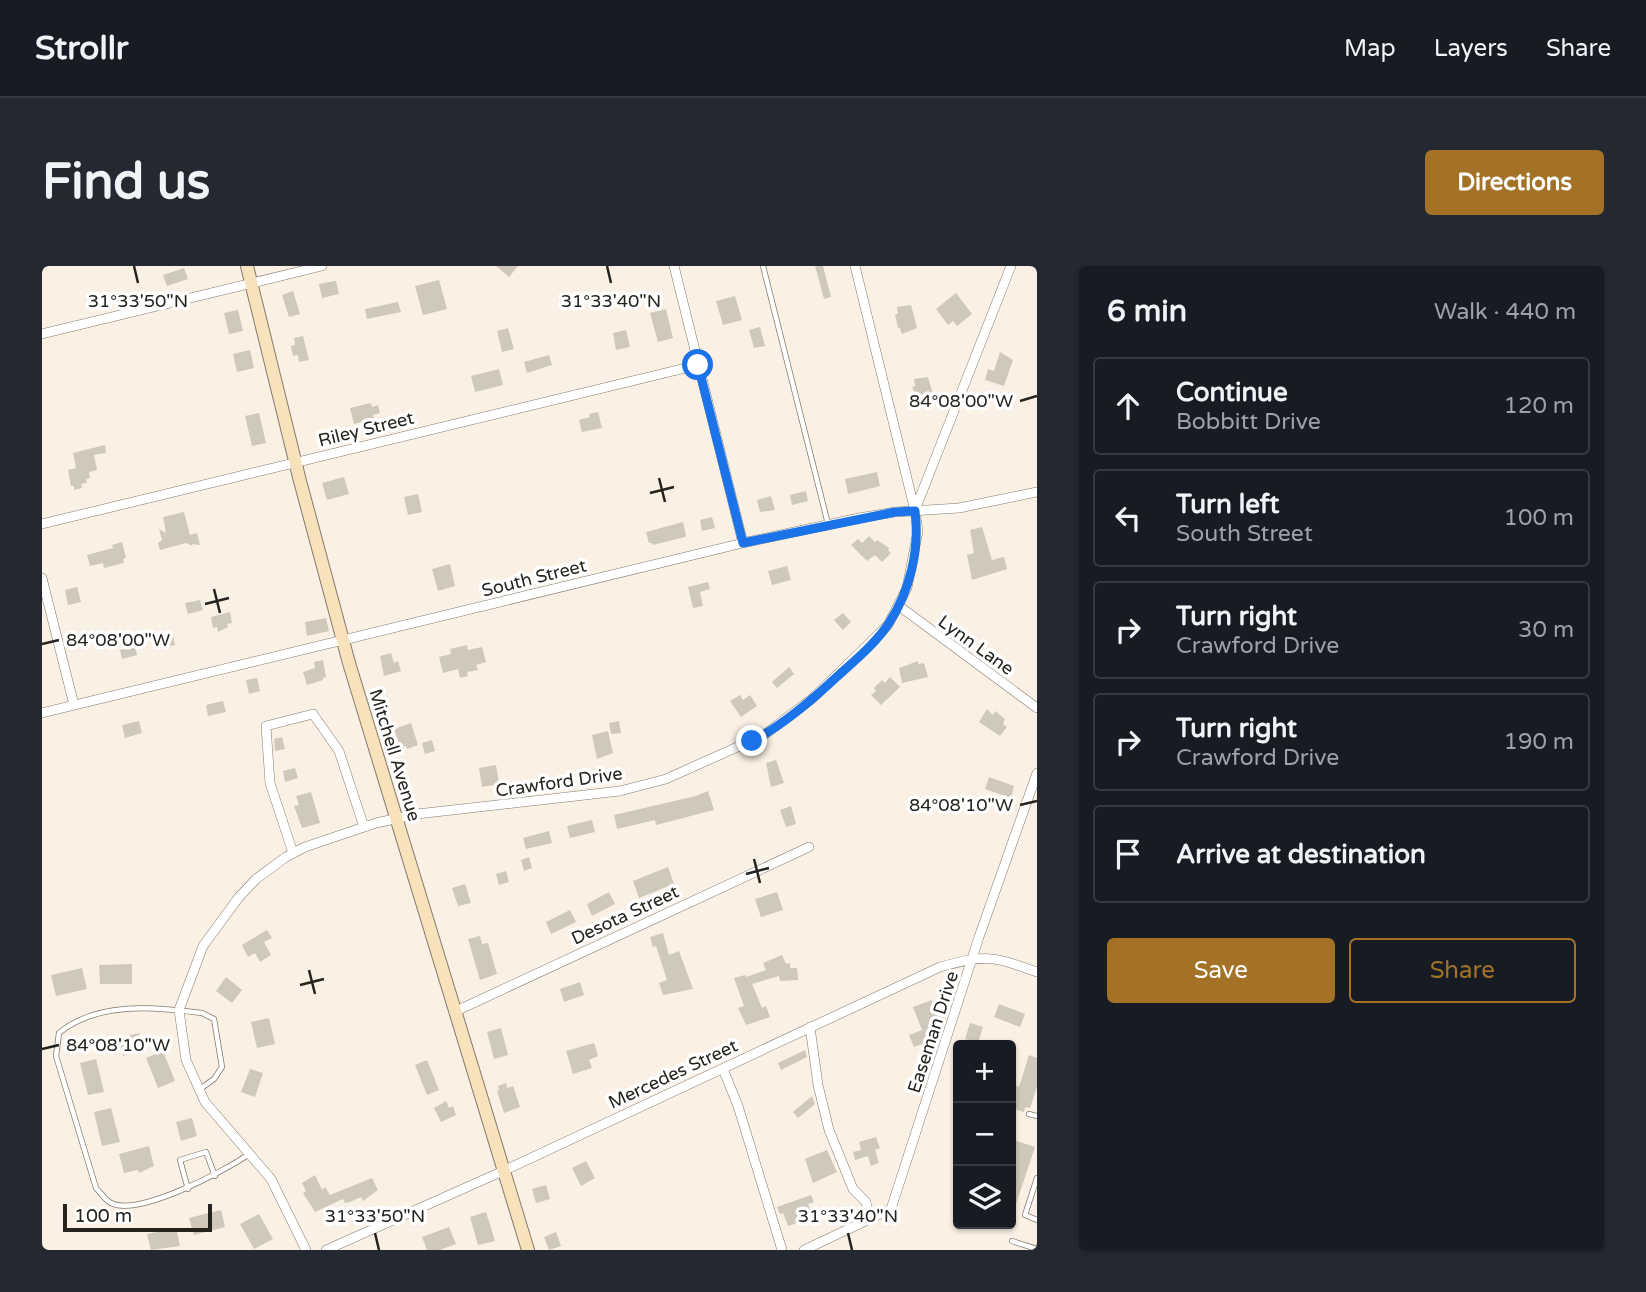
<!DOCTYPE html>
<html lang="en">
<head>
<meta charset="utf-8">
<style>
	:root { --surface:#171b24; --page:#242831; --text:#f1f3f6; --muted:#9ea1a6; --line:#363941; --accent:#a37227 }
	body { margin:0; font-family:"Varela Round",sans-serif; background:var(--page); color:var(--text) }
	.controls { position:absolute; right:21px; bottom:21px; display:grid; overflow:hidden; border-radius:7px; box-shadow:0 2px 5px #0004 }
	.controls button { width:63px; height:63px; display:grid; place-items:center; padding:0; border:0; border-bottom:2px solid var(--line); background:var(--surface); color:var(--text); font:35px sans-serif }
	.scale { position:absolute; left:21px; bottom:18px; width:149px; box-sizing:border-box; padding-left:7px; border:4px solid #26231e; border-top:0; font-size:19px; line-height:24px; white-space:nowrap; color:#26231e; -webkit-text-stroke:5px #fff; paint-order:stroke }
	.stop { position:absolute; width:21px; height:21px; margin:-16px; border:5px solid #1a73e8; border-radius:50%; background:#fff }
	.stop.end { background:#1a73e8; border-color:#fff; box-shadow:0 2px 7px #0008 }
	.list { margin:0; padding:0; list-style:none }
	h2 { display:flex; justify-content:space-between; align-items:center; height:91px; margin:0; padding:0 28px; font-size:30px }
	h2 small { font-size:23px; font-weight:400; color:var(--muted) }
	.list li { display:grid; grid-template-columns:46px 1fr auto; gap:21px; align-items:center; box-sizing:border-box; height:98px; margin:0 14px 14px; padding:0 14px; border:2px solid var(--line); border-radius:7px }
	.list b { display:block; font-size:26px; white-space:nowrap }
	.list p { margin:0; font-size:23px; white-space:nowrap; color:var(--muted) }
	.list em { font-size:23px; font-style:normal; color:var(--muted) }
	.actions { display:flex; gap:14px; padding:21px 28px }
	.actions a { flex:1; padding:16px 0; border:2px solid var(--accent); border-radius:7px; text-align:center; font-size:24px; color:var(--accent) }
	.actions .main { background:var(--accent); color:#fff }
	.icon { flex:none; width:38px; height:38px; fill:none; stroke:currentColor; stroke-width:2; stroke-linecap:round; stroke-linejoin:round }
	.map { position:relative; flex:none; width:995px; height:984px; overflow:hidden; border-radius:7px }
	header { display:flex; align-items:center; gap:42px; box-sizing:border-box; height:98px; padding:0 35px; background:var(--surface); border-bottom:2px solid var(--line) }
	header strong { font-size:33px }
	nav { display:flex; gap:38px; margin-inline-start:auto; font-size:24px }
	.intro { display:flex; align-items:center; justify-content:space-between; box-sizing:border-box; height:168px; padding:0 42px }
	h1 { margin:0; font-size:49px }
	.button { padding:18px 32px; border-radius:7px; background:var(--accent); color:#fff; font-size:24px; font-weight:700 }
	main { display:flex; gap:42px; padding:0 42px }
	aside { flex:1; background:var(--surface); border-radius:7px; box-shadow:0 2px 5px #0004 }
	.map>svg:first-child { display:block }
	.building { fill:#d1c8bc }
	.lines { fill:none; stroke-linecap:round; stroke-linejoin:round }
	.lane-casing { stroke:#837a6f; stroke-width:6 }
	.street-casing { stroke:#837a6f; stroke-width:10 }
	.secondary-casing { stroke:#837a6f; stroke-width:14 }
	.lane { stroke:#fff; stroke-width:4.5 }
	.street { stroke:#fff; stroke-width:9 }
	.secondary { stroke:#f8e2bb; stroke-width:12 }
	.route { stroke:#1a73e8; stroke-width:9 }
	.ticks { fill:none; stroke:#26231e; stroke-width:2.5 }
	.labels { text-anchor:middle; stroke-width:7; stroke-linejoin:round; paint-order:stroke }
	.street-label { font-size:18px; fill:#26231e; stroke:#fff }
	.ticks-label { font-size:18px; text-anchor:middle; fill:#26231e; stroke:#fff; stroke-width:7; stroke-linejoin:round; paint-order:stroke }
</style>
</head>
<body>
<header>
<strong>Strollr</strong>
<nav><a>Map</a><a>Layers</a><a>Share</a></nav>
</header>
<div class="intro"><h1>Find us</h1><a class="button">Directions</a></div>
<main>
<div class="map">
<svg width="995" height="984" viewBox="0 0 995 984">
	<rect width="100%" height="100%" fill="#faf0e4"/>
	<path class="building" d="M454 0H476L467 11Z
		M773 0H781L789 31 782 33Z
		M142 2 146 13 125 20 121 9Z
		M397 14 405 43 381 49 373 20Z
		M292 15H294L297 28 280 32 277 18Z
		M251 25 258 48 247 51 240 29Z
		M914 27 930 48 915 60 911 55 906 59 894 43Z
		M693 30 700 54 681 59 674 35Z
		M356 36 359 46 325 53 323 43Z
		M869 39 875 62 860 68 858 62H856L853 48H856L855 41Z
		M624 43 631 72 616 76 608 47Z
		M196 44 201 65 187 68 182 47Z
		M718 61 723 80 712 82 707 64Z
		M466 62 472 83 460 86 455 65Z
		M584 64 588 81 574 84 571 67Z
		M261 70 267 94 257 96 256 89 251 90 249 80 253 79 252 72Z
		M208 84 212 102 195 106 191 88Z
		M958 86 971 94 962 120 943 114 946 103 952 105Z
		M507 89 510 99 485 107 482 96Z
		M457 103 461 119 433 126 429 110Z
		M886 111 893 135 878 139 870 121 873 120 872 113Z
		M329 137 330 141 336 139 338 147 331 149 332 153 312 158 308 142Z
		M556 146 560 162 540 166 537 154 548 151 547 148Z
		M217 147 224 177 210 180 203 150Z
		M63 179 64 187 52 189 55 204 47 206 48 212 44 213 45 217 39 218 40 222 32 224V220H29L26 204 34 202 31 187Z
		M835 206 838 220 806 228 803 213Z
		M302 211 307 228 285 234 280 217Z
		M764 225 766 235 750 239 748 229Z
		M376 228 380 246 366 249 362 231Z
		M729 230 733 244 718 246 715 234Z
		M142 246 148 269 155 267 158 279 150 278 151 280 144 277 118 284 116 277 120 274 117 263 124 267 121 251Z
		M670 251 673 262 660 265 658 254Z
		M641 256 644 269 643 271 611 279 610 277H607L604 266Z
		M940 261 950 294 962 291 965 303 930 314 925 289 932 287 928 264Z
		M827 270 833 276 835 274 847 282 846 284 849 287 840 296 833 289 825 295 809 279 816 273 820 277Z
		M80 276 84 292 81 293 82 297 62 302 61 297 48 300 45 289 71 282 70 279Z
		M408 298 413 320 396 325 390 303Z
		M745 300 749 314 730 319 726 305Z
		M666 316 668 323 658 326 661 340 651 342 646 321Z
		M35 321 39 336 26 339 23 324Z
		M158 334 161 344 146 348 143 337Z
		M188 346 190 357 185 358 186 361 176 366 175 361 171 362 169 351Z
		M801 347 809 356 801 364 792 354Z
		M284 352 287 365 265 370 263 356Z
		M130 366 133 379 118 382 115 370Z
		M425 379 426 384 440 381 444 396 434 399 436 404 425 406 426 410 418 412 416 403 401 407 397 391 409 388 408 383Z
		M93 381 95 389 80 393 78 384Z
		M349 387 352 397 356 395 359 405 342 410 338 390Z
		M281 394 284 411 281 412V414L265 419 261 406 273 402 272 396Z
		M876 395V398L882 397 886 411 860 417 857 402Z
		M747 401 752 408 735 422 730 416Z
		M848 411 858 421 839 439 829 429 834 425 832 422 840 414 843 417Z
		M215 412 218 425 207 428 204 414Z
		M698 429 701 434 708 429 715 440 699 451 688 435Z
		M181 435 184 446 166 450 164 439Z
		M945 443 951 449 953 445 963 453 961 458 965 461 958 470 937 456Z
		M97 455 100 467 83 472 80 459Z
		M577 455 579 467 569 468 567 457Z
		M369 457 376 479 365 483 364 480 358 482 352 463Z
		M566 465 571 487 555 493 550 469Z
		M240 471 243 483 233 485 232 473Z
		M390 474 393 485 383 488 380 477Z
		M734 494 742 517 729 521 724 497Z
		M454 499 457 518 440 521 437 502Z
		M253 502 256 512 243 516 241 505Z
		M947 511 972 520 969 532 943 523Z
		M666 525 672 544 614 559 613 554 575 563 572 549 654 530Z
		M269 526 278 557 260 562 252 540 257 539 254 530Z
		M749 540 754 558 744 561 738 544Z
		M550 554 553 566 528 572 525 560Z
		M507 565 510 577 484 583 481 572Z
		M487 591 490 602 482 605 479 594Z
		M626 601 632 618 597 632 591 615Z
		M464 605 467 616 457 619 454 608Z
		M423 618 429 637 416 640 410 622Z
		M567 626 573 638 550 650 545 638Z
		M735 626 741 644 719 651 713 633Z
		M528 644 534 656 509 668 504 656Z
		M225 664 230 672 222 676 229 689 218 696 213 687 206 691 200 679Z
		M621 667 627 689 637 685 651 723 621 729 617 717 625 714 614 680 611 681 608 671Z
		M438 670 440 678 446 677 455 708 438 714 426 673Z
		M740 689 744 698 748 697V702H755L756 714 738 715 737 710 710 718 720 742 724 740 728 751 704 759 696 742 702 740 692 712 703 709 704 711 724 704 721 697Z
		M90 698V718H58L57 699Z
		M40 702 45 723 14 730 9 709Z
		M184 711 200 724 190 737 174 725Z
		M538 716 542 729 522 736 518 723Z
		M890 734 896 750 905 748 897 772 872 781 867 769 880 764 871 741Z
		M957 738 983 748 978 761 952 751Z
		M227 752 233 778 215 782 209 756Z
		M928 757 941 761 936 777 923 773Z
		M459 762 466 789 452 793 445 766Z
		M97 767 101 785 81 790 76 772Z
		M552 777 556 790 547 794 550 802 531 808 524 785Z
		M763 784 765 791 739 804 736 797Z
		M121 785 133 815 116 822 104 792Z
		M987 789 995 792V821L988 842 983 841 982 846 969 842V818L977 821Z
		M54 793 62 826 46 829 38 797Z
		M385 794 397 824 385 829 373 799Z
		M208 803 221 807 213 831 199 826Z
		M464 817 465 822 471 820 478 841 462 847 455 825 457 824 456 820Z
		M770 830 773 838 756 852 751 846Z
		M404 835 407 842 411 840 414 849 399 856 392 842Z
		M69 842 78 876 60 880 52 846Z
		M150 852 155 870 139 875 134 856Z
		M834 871 838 882 833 884 837 897 829 900 826 890 813 894 811 886 819 884 817 876Z
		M969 873 993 881 970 950 969 949Z
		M107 880 112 900 97 907 96 904 82 907 77 888Z
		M785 884 795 906 771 917 763 893Z
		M544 895 553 912 539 920 530 902Z
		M273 909 280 924 283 921 288 929 330 912 336 924 321 935 319 931 308 936 303 937 301 933 273 946 261 927 264 925 260 917Z
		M504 919 508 933 494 937 490 923Z
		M769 929 772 936 766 938 771 952 746 960 741 947 738 948 735 941Z
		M179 944 183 961 152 969 147 952Z
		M444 946 453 975 436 979 428 951Z
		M217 948 231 973 212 983 198 958Z
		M407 961 414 978 398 984H385L380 971Z
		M134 962 138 980 109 984 105 968Z
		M514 966 519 980 507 984 502 971Z"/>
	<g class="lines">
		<g class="lane-casing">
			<path id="lane" d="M721 0 786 258
				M158 823 172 813 180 801 172 753 160 747C113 741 56 735 17 767L14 790 54 922C58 926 64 935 69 937 96 951 183 905 207 888
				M987 848 995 850
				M995 912 983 949 995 954
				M146 923 138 894 164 886 173 910
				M970 975 995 983"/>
		</g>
		<g class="street-casing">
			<path id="street" d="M632 0 701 277
				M0 68 280 0
				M873 244 969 0
				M0 258 656 99
				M0 312 32 439
				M857 340 995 442
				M0 447 701 277 817 252 853 246 917 242 995 226
				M251 587 228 517 224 460 271 448 297 485 322 561
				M412 746 767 581
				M768 761 776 819 787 864 811 923 824 936 827 953
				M681 803 696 840 740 984
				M264 984 229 913 163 836 144 794 137 744 161 680 197 631 214 613 244 591 263 581 334 557 375 548 578 525 624 513 722 469 771 432 846 359 865 322 876 265 873 245 813 0
				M284 984 461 905 898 701C944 688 950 690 995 706
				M762 984 849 943 937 671 995 507"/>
		</g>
		<g class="secondary-casing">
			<path id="secondary" d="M205 0 258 215 307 397 486 984"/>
		</g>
		<use href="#lane" class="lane"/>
		<use href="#street" class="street"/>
		<use href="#secondary" class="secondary"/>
	</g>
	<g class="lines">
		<path class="route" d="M656 99 701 277 853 246 873 245C878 283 868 325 847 357 833 379 806 400 787 418 763 440 738 461 710 475"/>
	</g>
	<path class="ticks" d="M92 0 96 17M565 0 569 17M978 135 995 130M617 212 623 236M608 227 632 221M172 323 178 347M163 338 187 332M0 378 17 374M978 539 995 535M712 593 718 617M704 608 727 602M267 704 273 728M258 719 282 713M0 783 17 779M333 967 337 984M806 967 810 984"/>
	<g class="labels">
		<g class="street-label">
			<text transform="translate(324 163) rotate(-14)" y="6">Riley Street</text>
			<text transform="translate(492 312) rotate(-14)" y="6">South Street</text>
			<text transform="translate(934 379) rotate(36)" y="6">Lynn Lane</text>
			<text transform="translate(353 489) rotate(73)" y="6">Mitchell Avenue</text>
			<text transform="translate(517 516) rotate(-8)" y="6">Crawford Drive</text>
			<text transform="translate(583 649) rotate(-25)" y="6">Desota Street</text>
			<text transform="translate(891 766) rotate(-72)" y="6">Easeman Drive</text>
			<text transform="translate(631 808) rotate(-25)" y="6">Mercedes Street</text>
		</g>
	</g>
	<g class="ticks-label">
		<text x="96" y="41">31°33'50"N</text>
		<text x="569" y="41">31°33'40"N</text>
		<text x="919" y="141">84°08'00"W</text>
		<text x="76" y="380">84°08'00"W</text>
		<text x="919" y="545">84°08'10"W</text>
		<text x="76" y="785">84°08'10"W</text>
		<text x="333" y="956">31°33'50"N</text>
		<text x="806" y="956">31°33'40"N</text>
	</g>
</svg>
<div class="controls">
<button>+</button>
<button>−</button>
<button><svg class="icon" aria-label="layers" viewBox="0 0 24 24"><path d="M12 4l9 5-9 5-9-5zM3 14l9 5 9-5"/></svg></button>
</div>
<div class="scale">100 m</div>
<div class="stop" style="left:656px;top:99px"></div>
<div class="stop end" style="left:710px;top:475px"></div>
</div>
<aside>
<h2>6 min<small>Walk · 440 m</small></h2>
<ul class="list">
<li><svg class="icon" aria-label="ahead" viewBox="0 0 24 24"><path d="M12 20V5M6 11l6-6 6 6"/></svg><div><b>Continue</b><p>Bobbitt Drive</p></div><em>120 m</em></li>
<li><svg class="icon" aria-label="left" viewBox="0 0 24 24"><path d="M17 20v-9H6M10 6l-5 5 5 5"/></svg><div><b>Turn left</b><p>South Street</p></div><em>100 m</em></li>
<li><svg class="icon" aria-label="right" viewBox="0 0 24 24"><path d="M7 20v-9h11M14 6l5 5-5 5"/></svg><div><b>Turn right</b><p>Crawford Drive</p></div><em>30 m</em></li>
<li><svg class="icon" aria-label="right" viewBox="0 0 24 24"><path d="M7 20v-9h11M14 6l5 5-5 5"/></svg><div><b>Turn right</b><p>Crawford Drive</p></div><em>190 m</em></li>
<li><svg class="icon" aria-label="arrive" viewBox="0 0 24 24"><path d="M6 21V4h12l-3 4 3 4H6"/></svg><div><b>Arrive at destination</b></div></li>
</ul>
<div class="actions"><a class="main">Save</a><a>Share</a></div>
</aside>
</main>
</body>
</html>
